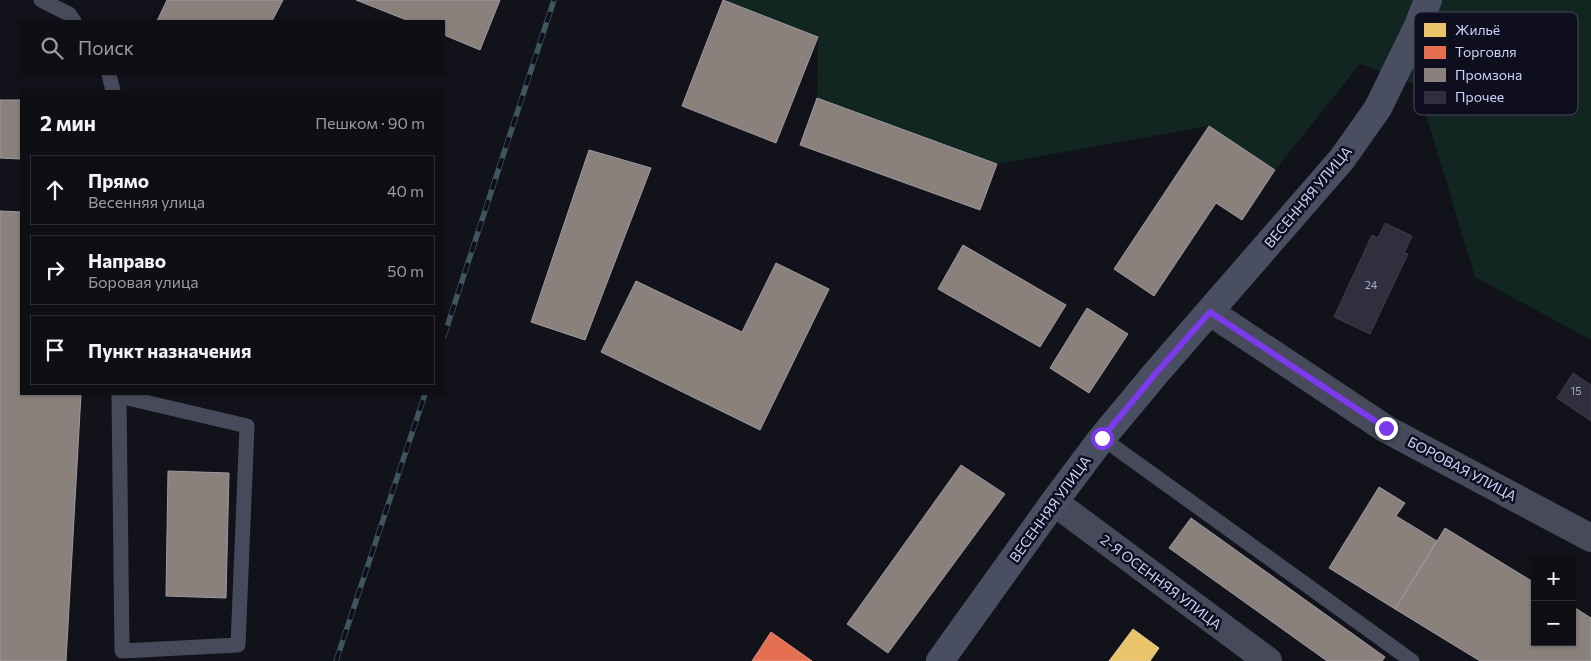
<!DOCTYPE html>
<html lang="ru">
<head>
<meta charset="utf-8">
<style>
	:root { --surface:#0e0e14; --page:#1c1c22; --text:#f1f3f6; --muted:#9b9ca0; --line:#2e2e34 }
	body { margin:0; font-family:Commissioner,sans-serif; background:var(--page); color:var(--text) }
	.controls { position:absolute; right:15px; bottom:15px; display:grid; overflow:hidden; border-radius:0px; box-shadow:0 1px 4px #0004 }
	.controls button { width:45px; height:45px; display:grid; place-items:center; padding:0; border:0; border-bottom:1px solid var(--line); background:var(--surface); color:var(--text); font:25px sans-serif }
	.stop { position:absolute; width:15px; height:15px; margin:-11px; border:4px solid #7c3aed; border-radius:50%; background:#fff }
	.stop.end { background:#7c3aed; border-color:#fff; box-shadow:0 1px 5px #0008 }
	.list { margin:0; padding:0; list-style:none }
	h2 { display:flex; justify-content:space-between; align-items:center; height:65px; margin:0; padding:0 20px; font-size:21px }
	h2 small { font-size:16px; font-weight:400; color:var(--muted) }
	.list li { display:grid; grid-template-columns:32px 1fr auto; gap:15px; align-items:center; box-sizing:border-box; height:70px; margin:0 10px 10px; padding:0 10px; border:1px solid var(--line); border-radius:0px }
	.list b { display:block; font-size:19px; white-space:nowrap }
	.list p { margin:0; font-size:16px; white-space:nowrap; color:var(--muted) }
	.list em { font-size:16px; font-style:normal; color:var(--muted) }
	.icon { flex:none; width:28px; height:28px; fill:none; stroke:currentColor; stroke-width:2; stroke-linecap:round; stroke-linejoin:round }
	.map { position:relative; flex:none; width:1591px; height:661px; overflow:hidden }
	.search { position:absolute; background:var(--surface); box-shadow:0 1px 4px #0004; left:20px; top:20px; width:425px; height:55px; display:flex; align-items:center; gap:12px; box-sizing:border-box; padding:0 18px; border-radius:0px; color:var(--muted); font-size:19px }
	.panel { position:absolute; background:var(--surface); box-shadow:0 1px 4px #0004; left:20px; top:90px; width:425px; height:305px; border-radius:0px }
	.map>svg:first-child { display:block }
	.green { fill:#112521 }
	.homes { fill:#e9c46a; stroke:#e1c896 }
	.shops { fill:#e76f51; stroke:#e08d84 }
	.industry { fill:#8a817c; stroke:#9e9aa2 }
	.building { fill:#2f2f3d; stroke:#3c3d4d }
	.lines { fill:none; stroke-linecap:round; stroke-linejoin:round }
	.lane { stroke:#474a5b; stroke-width:15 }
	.street { stroke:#474a5b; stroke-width:28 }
	.secondary { stroke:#494e61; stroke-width:28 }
	.rail-casing { stroke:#3e565d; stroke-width:5.5 }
	.rail { stroke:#0e0e1e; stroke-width:4; stroke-dasharray:11; stroke-linecap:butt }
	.route { stroke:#7c3aed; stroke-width:6 }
	.labels { text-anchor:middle; stroke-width:5; stroke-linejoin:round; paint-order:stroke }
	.number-label { font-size:11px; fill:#a6aacc }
	.street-label { font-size:14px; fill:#ced3fc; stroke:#0e0e1e }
	.key { fill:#0e0e1e; stroke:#484961; stroke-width:1 }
	.key-label { font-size:14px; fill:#ced3fc }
</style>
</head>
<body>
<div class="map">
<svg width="1591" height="661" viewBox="0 0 1591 661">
	<rect width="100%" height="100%" fill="#12121a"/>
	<path class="green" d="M723 0H1591V340L1475 277 1417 85 1360 64 1275 170 1209 126 997 164 817 98 818 37Z"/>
	<path class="homes" d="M1133 629 1159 648 1150 661H1109Z"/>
	<path class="shops" d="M771 632 812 661H752Z"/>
	<path class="industry" d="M167 0H283L272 21H157Z
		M356 0H500L480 50 444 35V21H409Z
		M723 0 818 37 776 143 682 106Z
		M817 98 997 164 980 210 800 145Z
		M0 100H21V159L0 158Z
		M1209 126 1275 170 1242 220 1216 203 1154 296 1114 269Z
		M589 150 651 168 585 340 531 322Z
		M0 211 21 212V394H81L66 661H0Z
		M963 245 1066 305 1040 347 938 289Z
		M776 263 829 289 760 430 601 352 636 281 742 332Z
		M1087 308 1128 334 1089 393 1050 368Z
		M961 465 1005 494 888 653 847 624Z
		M168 471 229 473 226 598 166 596Z
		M1379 487 1405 503 1396 516 1437 541 1395 609 1329 568Z
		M1191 518 1385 657 1382 661H1327L1169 548Z
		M1445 528 1535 583V642H1572V606L1591 618V661H1480L1395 609Z"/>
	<path class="building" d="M1385 223 1412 236 1404 253 1408 254 1370 334 1334 317 1372 235 1378 238Z
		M1573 373 1591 385V421L1557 398Z"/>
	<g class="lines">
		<path class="lane" d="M41 0 69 14 74 21
			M109 74 113 91
			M119 396 247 426 238 645 122 651 119 396V394
			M1102 438 1412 661"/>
		<path class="street" d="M1210 312 1386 429 1591 538
			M1054 502 1268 661"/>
		<path class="secondary" d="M940 661 1054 502 1102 438 1156 373 1342 159 1378 108 1417 28 1428 0"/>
		<g class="rail-casing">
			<path id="rail" d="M444 336 554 0
				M336 661 425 394"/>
		</g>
		<use href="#rail" class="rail"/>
	</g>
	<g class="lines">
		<path class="route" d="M1102 438 1156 373 1210 312 1386 428"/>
	</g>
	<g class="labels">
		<g class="number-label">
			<text x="1371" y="289">24</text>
			<text x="1576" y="395">15</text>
		</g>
		<g class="street-label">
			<text transform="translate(1308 197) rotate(-50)" y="5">ВЕСЕННЯЯ УЛИЦА</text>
			<text transform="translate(1462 469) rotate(28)" y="5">БОРОВАЯ УЛИЦА</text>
			<text transform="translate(1050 509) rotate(-54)" y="5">ВЕСЕННЯЯ УЛИЦА</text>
			<text transform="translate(1161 582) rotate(37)" y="5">2-Я ОСЕННЯЯ УЛИЦА</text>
		</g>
	</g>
	<rect x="1414" y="12" width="164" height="103" rx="8" class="key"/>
	<rect x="1424" y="23" width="22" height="14" fill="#e9c46a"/>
	<rect x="1424" y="46" width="22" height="13" fill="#e76f51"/>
	<rect x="1424" y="68" width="22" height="14" fill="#8a817c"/>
	<rect x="1424" y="91" width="22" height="13" fill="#2f2f3d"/>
	<g class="key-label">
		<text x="1455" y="35">Жильё</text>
		<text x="1455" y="57">Торговля</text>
		<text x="1455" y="80">Промзона</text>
		<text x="1455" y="102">Прочее</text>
	</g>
</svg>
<div class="controls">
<button>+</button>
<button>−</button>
</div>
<div class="stop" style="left:1102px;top:438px"></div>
<div class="stop end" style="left:1386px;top:428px"></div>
<div class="search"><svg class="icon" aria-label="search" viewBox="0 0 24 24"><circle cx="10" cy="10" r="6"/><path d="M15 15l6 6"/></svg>Поиск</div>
<section class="panel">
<h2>2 мин<small>Пешком · 90 m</small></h2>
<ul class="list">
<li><svg class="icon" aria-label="ahead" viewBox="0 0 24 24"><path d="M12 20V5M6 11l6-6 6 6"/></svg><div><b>Прямо</b><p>Весенняя улица</p></div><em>40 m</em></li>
<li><svg class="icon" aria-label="right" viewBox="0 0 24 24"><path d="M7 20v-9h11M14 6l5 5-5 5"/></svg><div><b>Направо</b><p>Боровая улица</p></div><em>50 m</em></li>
<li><svg class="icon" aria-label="arrive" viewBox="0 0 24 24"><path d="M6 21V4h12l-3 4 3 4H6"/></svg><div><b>Пункт назначения</b></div></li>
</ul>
</section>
</div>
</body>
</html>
